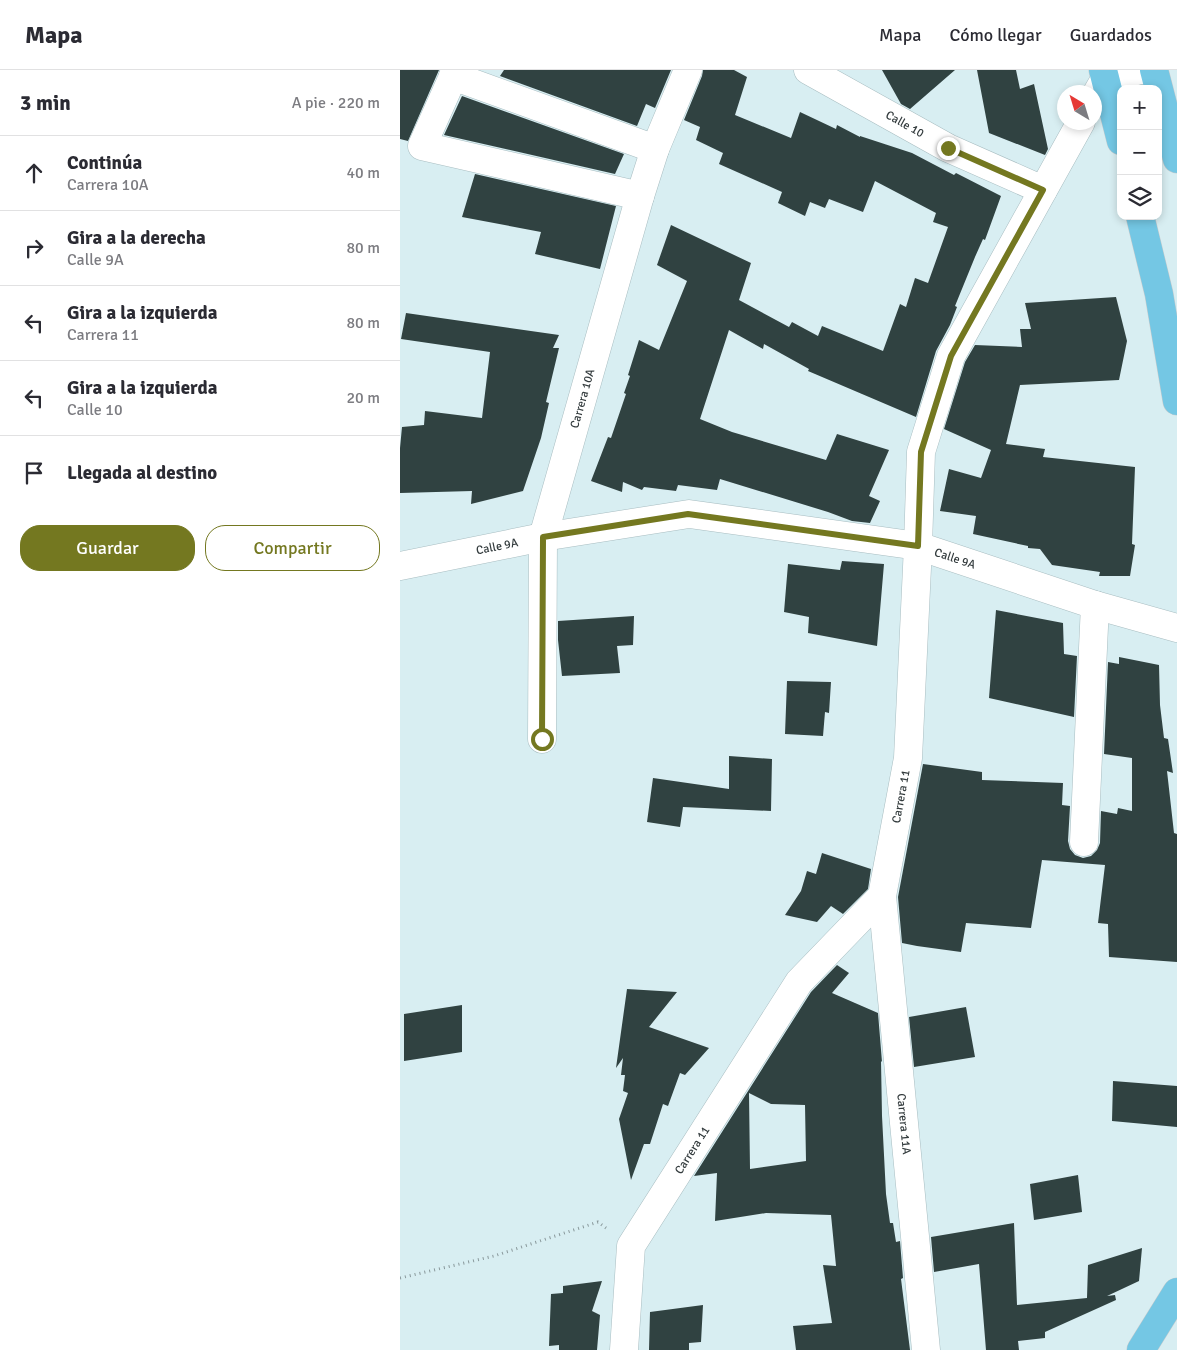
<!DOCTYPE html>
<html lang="es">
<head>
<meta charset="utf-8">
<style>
	:root { --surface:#fff; --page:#f2f2f3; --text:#2b2b33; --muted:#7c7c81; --line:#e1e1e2; --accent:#747820 }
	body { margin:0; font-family:Signika,sans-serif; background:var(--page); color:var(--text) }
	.controls { position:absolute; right:15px; top:15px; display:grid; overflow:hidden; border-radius:10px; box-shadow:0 2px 8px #0003 }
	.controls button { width:45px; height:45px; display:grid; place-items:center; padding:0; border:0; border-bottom:1px solid var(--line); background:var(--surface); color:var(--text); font:25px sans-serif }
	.compass { position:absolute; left:657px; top:15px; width:45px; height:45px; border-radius:50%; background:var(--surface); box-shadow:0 2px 8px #0003; rotate:322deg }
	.stop { position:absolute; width:15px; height:15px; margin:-11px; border:4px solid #747820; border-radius:50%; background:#fff }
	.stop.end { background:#747820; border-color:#fff; box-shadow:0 1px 5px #0008 }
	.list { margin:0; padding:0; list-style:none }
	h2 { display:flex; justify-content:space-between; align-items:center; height:65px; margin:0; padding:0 20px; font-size:21px }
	h2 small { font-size:16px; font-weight:400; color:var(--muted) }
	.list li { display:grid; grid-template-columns:32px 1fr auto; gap:15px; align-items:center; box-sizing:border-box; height:75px; padding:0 20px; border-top:1px solid var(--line) }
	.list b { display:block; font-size:19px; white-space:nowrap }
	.list p { margin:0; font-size:16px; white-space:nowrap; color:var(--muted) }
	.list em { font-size:16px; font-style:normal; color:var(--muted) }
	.actions { display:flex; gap:10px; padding:15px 20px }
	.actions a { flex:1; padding:11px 0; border:1px solid var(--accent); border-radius:20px; text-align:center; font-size:18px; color:var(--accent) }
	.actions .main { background:var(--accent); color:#fff }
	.icon { flex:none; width:28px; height:28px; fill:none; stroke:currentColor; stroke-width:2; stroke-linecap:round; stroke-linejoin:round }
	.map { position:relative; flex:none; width:777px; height:1280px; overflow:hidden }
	header { display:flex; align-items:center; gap:30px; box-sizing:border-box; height:70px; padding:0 25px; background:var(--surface); border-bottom:1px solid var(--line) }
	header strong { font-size:24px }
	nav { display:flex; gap:28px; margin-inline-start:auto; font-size:18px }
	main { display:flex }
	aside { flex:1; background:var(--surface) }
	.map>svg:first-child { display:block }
	.building { fill:#304241; fill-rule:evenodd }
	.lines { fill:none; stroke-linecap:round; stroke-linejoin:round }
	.minor-casing { stroke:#a8bdc1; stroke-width:29 }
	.major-casing { stroke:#cacccd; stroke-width:29 }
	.path { stroke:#89989b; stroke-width:3; stroke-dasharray:1 4; stroke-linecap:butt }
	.minor { stroke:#fff; stroke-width:28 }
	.major { stroke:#74c7e4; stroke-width:28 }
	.route { stroke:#747820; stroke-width:6 }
	.labels { text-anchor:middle; stroke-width:5; stroke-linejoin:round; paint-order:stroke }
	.street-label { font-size:12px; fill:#343c3e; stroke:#fff }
</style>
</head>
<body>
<header>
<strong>Mapa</strong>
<nav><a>Mapa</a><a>Cómo llegar</a><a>Guardados</a></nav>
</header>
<main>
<aside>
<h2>3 min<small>A pie · 220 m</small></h2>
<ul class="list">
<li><svg class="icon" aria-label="ahead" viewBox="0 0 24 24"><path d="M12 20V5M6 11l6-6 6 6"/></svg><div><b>Continúa</b><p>Carrera 10A</p></div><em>40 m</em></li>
<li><svg class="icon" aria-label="right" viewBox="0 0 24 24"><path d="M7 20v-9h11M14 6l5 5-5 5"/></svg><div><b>Gira a la derecha</b><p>Calle 9A</p></div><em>80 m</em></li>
<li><svg class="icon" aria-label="left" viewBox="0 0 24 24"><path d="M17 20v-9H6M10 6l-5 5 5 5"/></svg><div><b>Gira a la izquierda</b><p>Carrera 11</p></div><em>80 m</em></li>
<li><svg class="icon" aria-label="left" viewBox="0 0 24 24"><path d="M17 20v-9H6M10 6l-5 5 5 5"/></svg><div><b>Gira a la izquierda</b><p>Calle 10</p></div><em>20 m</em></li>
<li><svg class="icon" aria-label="arrive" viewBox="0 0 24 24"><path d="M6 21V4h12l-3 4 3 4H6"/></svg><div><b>Llegada al destino</b></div></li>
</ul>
<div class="actions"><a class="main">Guardar</a><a>Compartir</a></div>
</aside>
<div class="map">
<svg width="777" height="1280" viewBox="0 0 777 1280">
	<rect width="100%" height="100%" fill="#d8eef2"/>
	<path class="building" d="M0 0H39L8 71 0 69Z
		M104 0H271L255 38 246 34 237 56 100 6Z
		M303 0H334L347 7 335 45 391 68 400 42 436 59 437 55 460 67V66L512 83 554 105 556 103 601 126 585 170 583 169 575 187 555 236 557 237 550 255 536 281 516 347 408 301 409 299 364 274 363 279 329 260 300 349 332 362 426 390 437 364 489 380 469 426 480 431 470 453 452 451 428 442 320 409 317 420 278 415 276 421 244 417 242 420 223 412 222 422 191 411 208 367 211 368 226 324 224 323 230 306 228 305 239 270 259 280 287 211 257 195 271 155 351 193 339 230 389 257 392 252 418 266 422 256 483 281 500 234 506 237 515 208 528 213 548 157 533 152 536 143 475 111 463 142 429 129 425 138 410 132 405 146 378 133 382 122 319 94 323 83 296 70 300 57 284 50 302 6Z
		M482 0H555L510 39 501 34Z
		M577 0H616L620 19 634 14 648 79 645 85 589 63Z
		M62 26 224 84 215 104 44 65Z
		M75 104 216 136 200 199 135 184 141 162 62 147Z
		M716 227 727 271 719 310 620 315 606 374 645 379 643 387 735 397 732 474 735 475 730 506H699L700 502 652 495 640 479 628 478V476L573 464 576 446 540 441 549 399 581 408 591 380 544 359 565 292 575 275 622 277 620 259H631L625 233Z
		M6 243 159 265 153 278H159L146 332 149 333 141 368 123 421 71 434 72 421 0 423V378L2 357 24 355 25 341 82 348 90 282 1 269Z
		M442 491 484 494 477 576 408 563 409 547 384 542 388 494 440 500Z
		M596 540 663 553 664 584 677 586 674 647 589 628Z
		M234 546 233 575 217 576 220 603 162 606 158 570V551Z
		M719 587 759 595 760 635 764 668 768 669 773 703 767 701 774 763 777 764V892L709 887 708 854 698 853 705 795 642 790 631 858 566 853 561 882 517 876 502 873 498 827 523 694 582 702V710L663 713 662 735 670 736 668 771 670 779 675 785 683 788 691 786 697 780 700 773 701 741 717 744 718 738 732 741V688L704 684 708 592 719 594Z
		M387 611 431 612 429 643 425 642 423 666 385 664Z
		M329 686 372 689 371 741 283 737 280 757 247 752 253 708 329 719Z
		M422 783 471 799 468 819 443 844 431 836 417 852 385 845 401 821 407 801 416 804Z
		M437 895 449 903 432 923 478 943 482 992 481 991 482 1046 486 1124 490 1153H493L496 1172 500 1171 503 1208 501 1209 510 1280H396L393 1256 432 1253 423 1195 436 1196 431 1145 366 1143 315 1151 317 1103 294 1106 411 922ZM349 1023 371 1034 405 1035 406 1091 350 1099Z
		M227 919 277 922 249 957 309 978 285 1005 280 1003 268 1036 263 1034 250 1074H244L231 1110 219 1049 228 1023 223 1021 225 1005H221L223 988 216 998Z
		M62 935V982L4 991V944Z
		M566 937 575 987 514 997 509 947Z
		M713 1011 777 1016V1057L712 1051Z
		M678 1105 682 1142 634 1150 630 1114Z
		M614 1153 617 1235 687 1228 688 1195 742 1178 739 1211 707 1226 715 1225 716 1230 645 1262V1268L618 1271 619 1280H586L579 1194 534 1202 531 1167Z
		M202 1211 192 1241 200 1245 197 1280H159V1275L149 1276 151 1224 163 1223V1216Z
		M303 1235 301 1272 289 1273V1280H249L250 1242Z"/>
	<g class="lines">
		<g class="minor-casing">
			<g id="minor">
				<path d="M56 0 22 76 240 126"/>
				<path id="s1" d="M408 0 548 78 643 120"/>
				<path d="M53 6 255 79"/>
				<path d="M694 28 705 9 741 0"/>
				<path id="s2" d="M0 496 143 467 289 444 518 476 695 535 777 558"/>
				<path id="s3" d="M142 669 143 467 240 126 255 79 288 0"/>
				<path d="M684 772 695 535"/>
				<path id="s4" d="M482 826 526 1280"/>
				<path id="s5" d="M224 1280 231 1176 399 912 482 826 508 688 518 476 521 382 551 286 681 52"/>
			</g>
		</g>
		<g class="major-casing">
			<path id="major" d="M703 0 721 71
				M754 0 777 89
				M740 146 759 224 777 331
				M741 1280 777 1222"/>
		</g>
		<path class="path" d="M0 1208 94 1186 198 1152 206 1158"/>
		<use href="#minor" class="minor"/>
		<use href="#major" class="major"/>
	</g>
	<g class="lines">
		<path class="route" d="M142 669 143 467 288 444 518 476 521 382 551 286 643 120 548 78"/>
	</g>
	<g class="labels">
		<g class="street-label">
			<text dy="4" stroke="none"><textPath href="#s1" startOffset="111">Calle 10</textPath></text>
			<text dy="4" stroke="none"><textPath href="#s3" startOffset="346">Carrera 10A</textPath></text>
			<text dy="4" stroke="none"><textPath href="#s2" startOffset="99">Calle 9A</textPath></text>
			<text dy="4" stroke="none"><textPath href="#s2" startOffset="564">Calle 9A</textPath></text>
			<text dy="4" stroke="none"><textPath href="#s5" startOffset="638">Carrera 11</textPath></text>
			<text dy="4" stroke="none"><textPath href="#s4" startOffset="229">Carrera 11A</textPath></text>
			<text dy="4" stroke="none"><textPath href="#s5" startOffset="218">Carrera 11</textPath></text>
		</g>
	</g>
</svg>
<div class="controls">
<button>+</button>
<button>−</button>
<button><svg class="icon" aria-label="layers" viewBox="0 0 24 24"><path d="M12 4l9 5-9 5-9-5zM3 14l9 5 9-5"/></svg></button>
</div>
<svg class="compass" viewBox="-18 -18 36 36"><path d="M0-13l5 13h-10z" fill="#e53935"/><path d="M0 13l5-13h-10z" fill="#7c7c81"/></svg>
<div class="stop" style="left:142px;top:669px"></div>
<div class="stop end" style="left:548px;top:78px"></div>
</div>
</main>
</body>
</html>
